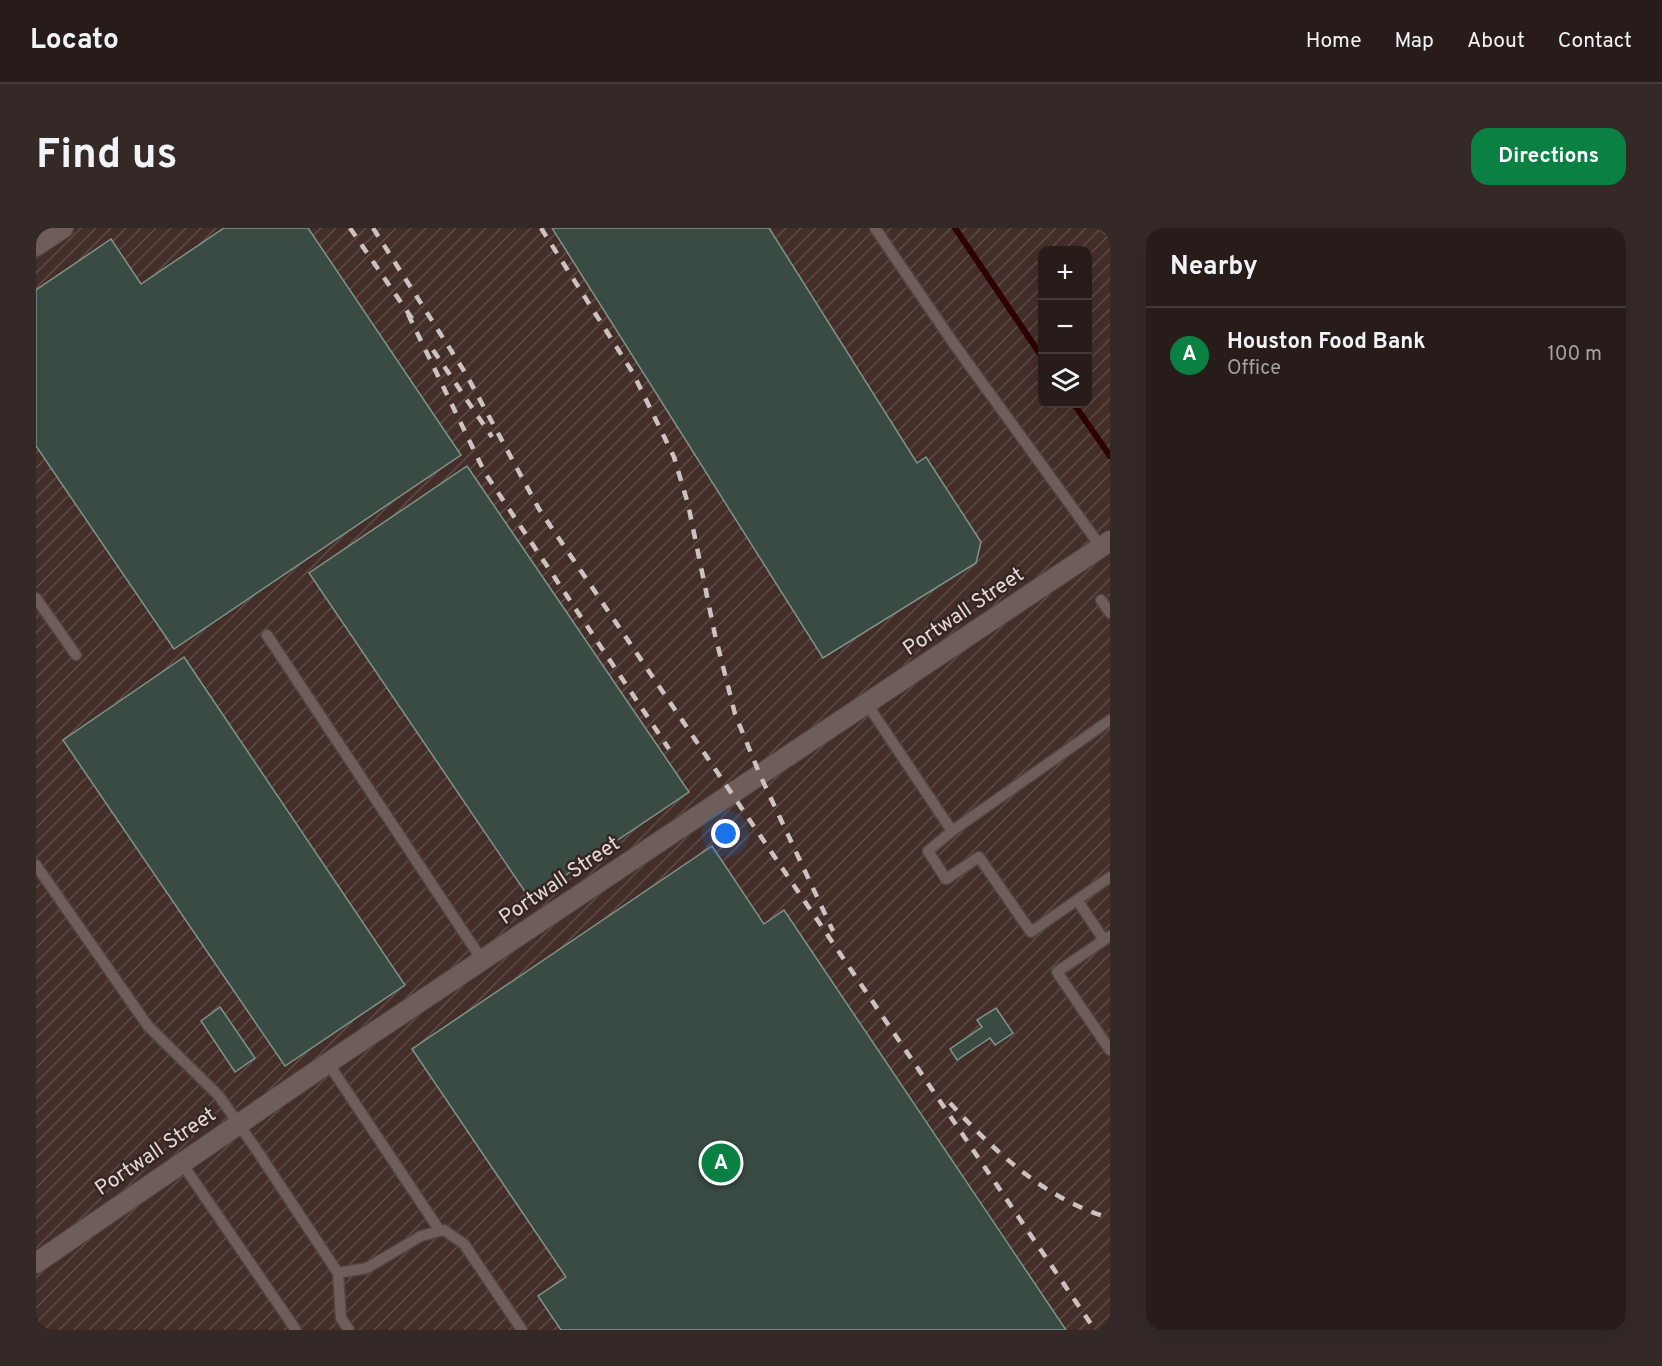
<!DOCTYPE html>
<html lang="en">
<head>
<meta charset="utf-8">
<style>
	:root { --surface:#281c1a; --page:#342927; --text:#f1f3f6; --muted:#a5a1a2; --line:#443a39; --accent:#0b8043 }
	body { margin:0; font-family:Overpass,sans-serif; background:var(--page); color:var(--text) }
	.controls { position:absolute; right:18px; top:18px; display:grid; overflow:hidden; border-radius:12px; box-shadow:0 6px 24px #0002 }
	.controls button { width:54px; height:54px; display:grid; place-items:center; padding:0; border:0; border-bottom:2px solid var(--line); background:var(--surface); color:var(--text); font:30px sans-serif }
	.you { position:absolute; left:690px; top:606px; width:21px; height:21px; margin:-15px; border:4px solid #fff; border-radius:50%; background:#1a73e8; box-shadow:0 0 0 9px #1a73e833 }
	.badge { display:grid; place-items:center; width:39px; height:39px; border-radius:50%; background:var(--accent); color:#fff; font-size:20px; font-weight:700 }
	.pin { position:absolute; translate:-50% -50%; border:3px solid #fff; box-shadow:0 2px 6px #0006 }
	.list { margin:0; padding:0; list-style:none }
	h2 { display:flex; justify-content:space-between; align-items:center; height:78px; margin:0; padding:0 24px; font-size:26px }
	h2 small { font-size:20px; font-weight:400; color:var(--muted) }
	.list li { display:grid; grid-template-columns:39px 1fr auto; gap:18px; align-items:center; box-sizing:border-box; height:96px; padding:0 24px; border-top:2px solid var(--line) }
	.list b { display:block; font-size:22px; white-space:nowrap }
	.list p { margin:0; font-size:20px; white-space:nowrap; color:var(--muted) }
	.list em { font-size:20px; font-style:normal; color:var(--muted) }
	.icon { flex:none; width:33px; height:33px; fill:none; stroke:currentColor; stroke-width:2; stroke-linecap:round; stroke-linejoin:round }
	.map { position:relative; flex:none; width:1074px; height:1102px; overflow:hidden; border-radius:18px }
	header { display:flex; align-items:center; gap:36px; box-sizing:border-box; height:84px; padding:0 30px; background:var(--surface); border-bottom:2px solid var(--line) }
	header strong { font-size:28px }
	nav { display:flex; gap:33px; margin-inline-start:auto; font-size:21px }
	.intro { display:flex; align-items:center; justify-content:space-between; box-sizing:border-box; height:144px; padding:0 36px }
	h1 { margin:0; font-size:42px }
	.button { padding:15px 27px; border-radius:18px; background:var(--accent); color:#fff; font-size:21px; font-weight:700 }
	main { display:flex; gap:36px; padding:0 36px }
	aside { flex:1; background:var(--surface); border-radius:18px; box-shadow:0 6px 24px #0002 }
	.map>svg:first-child { display:block }
	.industrial { fill:url(#industrial-furrows); fill-rule:evenodd }
	.lines { fill:none; stroke-linecap:round; stroke-linejoin:round }
	.stream { stroke:#2d0200; stroke-width:6 }
	.building { fill:#3a4b44; stroke:#80938a; stroke-width:1.5 }
	.service-casing { stroke:#504441; stroke-width:13 }
	.minor-casing { stroke:#504441; stroke-width:22 }
	.service { stroke:#6f5d59; stroke-width:10 }
	.minor { stroke:#6f5d59; stroke-width:20 }
	.rail { stroke:#cec2c0; stroke-width:4.5; stroke-dasharray:10 10; stroke-linecap:butt }
	.labels { text-anchor:middle; stroke-width:5; stroke-linejoin:round; paint-order:stroke }
	.street-label { font-size:21px; fill:#e5dad8; stroke:#352622 }
</style>
</head>
<body>
<header>
<strong>Locato</strong>
<nav><a>Home</a><a>Map</a><a>About</a><a>Contact</a></nav>
</header>
<div class="intro"><h1>Find us</h1><a class="button">Directions</a></div>
<main>
<div class="map">
<svg width="1074" height="1102" viewBox="0 0 1074 1102">
	<defs>
		<pattern id="industrial-furrows" width="10" height="10" patternUnits="userSpaceOnUse" patternTransform="scale(1.5)"><rect width="10" height="10" fill="#442e29"/><path d="M-1 1l2-2M0 10L10 0M9 11l2-2" fill="none" stroke="#5f4c47"/></pattern>
	</defs>
	<rect width="100%" height="100%" fill="#352622"/>
	<path class="industrial" d="M0 0H1074V1102H0ZM1006 22H1052V176H1006Z"/>
	<g class="lines">
		<path class="stream" d="M919 0 1006 129
			M1038 176 1074 228"/>
	</g>
	<path class="building" d="M188 0H272L425 227 138 421 0 218V62L75 11 105 56Z
		M516 0H733L881 235 890 229 945 314 940 335 787 430Z
		M431 238 653 564 494 671 273 345Z
		M148 429 369 757 249 838 27 512Z
		M676 618 728 696 748 682 1030 1102H525L502 1068 530 1049 376 821Z
		M184 779 219 830 199 844 165 793Z
		M960 780 977 805 959 817 954 810 921 832 914 821 946 799 941 792Z"/>
	<g class="lines">
		<g class="service-casing">
			<path id="service" d="M839 0 918 116 1065 319
				M1070 0 1074 2
				M0 370 40 427
				M1065 372 1074 385
				M231 407 446 732
				M831 476 916 603
				M1074 492 916 603 892 623 910 651 943 629 995 704 1074 649
				M0 637 112 798 183 868 220 921 302 1045 305 1090 313 1102
				M1041 672 1068 712
				M1074 708 1021 744 1074 822
				M292 835 404 1003
				M145 934 260 1102
				M302 1045 331 1040 385 1008 408 1002 428 1016 486 1102"/>
		</g>
		<g class="minor-casing">
			<path id="minor" d="M0 18 27 0
				M0 1035 292 835 1074 313"/>
		</g>
		<use href="#service" class="service"/>
		<use href="#minor" class="minor"/>
		<path class="rail" d="M314 0 377 92
			M337 0 430 146 503 281 1059 1102
			M505 0 597 145 638 229 652 276 679 407 699 486 724 547 797 703
			M372 86 449 245 633 521
			M397 122 456 209
			M914 875C958 923 1010 972 1074 990"/>
	</g>
	<g class="labels">
		<g class="street-label">
			<text transform="translate(927 383) rotate(-34)" y="7">Portwall Street</text>
			<text transform="translate(523 652) rotate(-34)" y="7">Portwall Street</text>
			<text transform="translate(119 923) rotate(-34)" y="7">Portwall Street</text>
		</g>
	</g>
</svg>
<div class="controls">
<button>+</button>
<button>−</button>
<button><svg class="icon" aria-label="layers" viewBox="0 0 24 24"><path d="M12 4l9 5-9 5-9-5zM3 14l9 5 9-5"/></svg></button>
</div>
<div class="you"></div>
<div class="pin badge" style="left:685px;top:935px">A</div>
</div>
<aside>
<h2>Nearby<small></small></h2>
<ul class="list">
<li><span class="badge">A</span><div><b>Houston Food Bank</b><p>Office</p></div><em>100 m</em></li>
</ul>
</aside>
</main>
</body>
</html>
